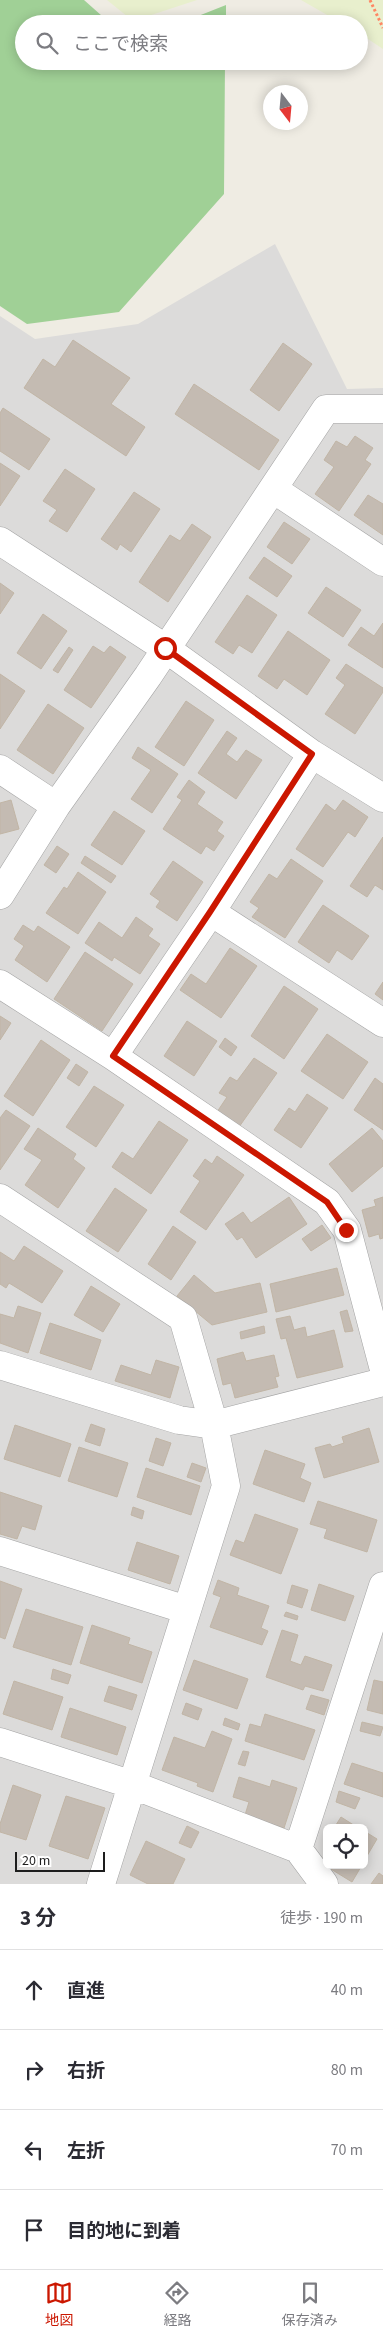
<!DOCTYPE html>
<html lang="ja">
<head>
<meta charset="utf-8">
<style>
	:root { --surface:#fff; --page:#f2f2f3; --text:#2b2b33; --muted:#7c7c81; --line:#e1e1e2; --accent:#cb1700 }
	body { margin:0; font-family:"Source Sans 3","Noto Sans JP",sans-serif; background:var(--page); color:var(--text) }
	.controls { position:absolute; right:15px; bottom:15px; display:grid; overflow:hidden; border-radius:8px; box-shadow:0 2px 12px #0003 }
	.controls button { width:45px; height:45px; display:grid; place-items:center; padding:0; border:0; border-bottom:1px solid var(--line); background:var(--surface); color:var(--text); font:25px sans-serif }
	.compass { position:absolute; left:263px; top:85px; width:45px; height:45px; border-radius:50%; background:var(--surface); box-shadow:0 2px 12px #0003; rotate:164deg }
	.scale { position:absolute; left:15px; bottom:12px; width:90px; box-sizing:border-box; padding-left:5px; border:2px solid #1d1d1d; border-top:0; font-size:14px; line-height:18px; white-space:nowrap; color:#1d1d1d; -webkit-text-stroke:4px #fff; paint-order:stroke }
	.stop { position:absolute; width:15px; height:15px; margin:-11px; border:4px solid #cb1700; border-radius:50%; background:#fff }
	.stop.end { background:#cb1700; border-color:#fff; box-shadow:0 1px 5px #0008 }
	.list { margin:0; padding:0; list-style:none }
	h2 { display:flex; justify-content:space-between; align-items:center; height:65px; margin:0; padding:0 20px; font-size:21px }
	h2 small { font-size:16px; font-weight:400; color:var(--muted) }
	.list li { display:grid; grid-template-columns:32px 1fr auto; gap:15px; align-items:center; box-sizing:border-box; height:80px; padding:0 20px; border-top:1px solid var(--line) }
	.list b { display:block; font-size:19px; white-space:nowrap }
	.list em { font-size:16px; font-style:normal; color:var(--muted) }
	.icon { flex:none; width:28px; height:28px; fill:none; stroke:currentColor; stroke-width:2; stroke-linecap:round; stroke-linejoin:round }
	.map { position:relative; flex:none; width:383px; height:1884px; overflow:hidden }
	.search { position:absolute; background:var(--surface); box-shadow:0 2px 12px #0003; left:15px; right:15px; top:15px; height:55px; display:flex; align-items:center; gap:12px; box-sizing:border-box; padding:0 18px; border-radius:28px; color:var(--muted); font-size:19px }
	.sheet { height:385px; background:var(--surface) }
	nav { display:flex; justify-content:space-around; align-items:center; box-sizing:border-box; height:70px; border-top:1px solid var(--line); background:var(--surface); font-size:14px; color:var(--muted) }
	nav a { display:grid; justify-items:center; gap:2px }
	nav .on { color:var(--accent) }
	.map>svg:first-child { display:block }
	.residential { fill:#dcdbda; fill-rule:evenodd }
	.farmland { fill:#e8efcd }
	.forest { fill:#a0d096 }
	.building { fill:#c4bbb2; stroke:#c1b5a5 }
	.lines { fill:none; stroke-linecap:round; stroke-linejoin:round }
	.minor-casing { stroke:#a4a4a4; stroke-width:29 }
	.path { stroke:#ff8664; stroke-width:3; stroke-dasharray:2.5 2.5; stroke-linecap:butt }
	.minor { stroke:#fff; stroke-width:28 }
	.route { stroke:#cb1700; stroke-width:6 }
</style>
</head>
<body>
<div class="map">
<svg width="383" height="1884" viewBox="0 0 383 1884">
	<rect width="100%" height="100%" fill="#efece3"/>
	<path class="residential" d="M275 244 347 389 383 388V1884H0V316L35 339 138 324ZM327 1828H364V1865H327Z"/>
	<path class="farmland" d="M107 0H197L133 21Z
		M301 0H383V49L359 33V24H343Z"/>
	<path class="forest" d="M0 0H84L111 24H24V61H225L224 194 119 312 27 324 0 306Z
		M226 5V24H178Z"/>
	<path class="building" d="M73 340 130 378 111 404 145 427 126 456 24 388 43 359 55 367Z
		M283 343 312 364 279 411 250 390Z
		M194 384 279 440 259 470 175 414Z
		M3 408 50 439 29 470 0 451V413Z
		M355 436 373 448 365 460 371 464 339 511 315 494 334 467 324 460 336 441 347 447Z
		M0 463 20 476 0 506Z
		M65 469 95 489 67 532 49 521 57 510 43 501Z
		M134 492 160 509 131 552 120 544 117 550 101 539Z
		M368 495 383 504V535L354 515Z
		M284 522 310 539 292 564 267 547Z
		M192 524 211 537 168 602 139 582 170 535 180 541Z
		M264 557 292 576 277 597 249 578Z
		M0 583 14 593 0 614Z
		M326 587 361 610 343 637 308 613Z
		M247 595 277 615 252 653 239 645 233 654 215 642Z
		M43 614 67 631 41 669 17 653Z
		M383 623V668L348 645 361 627 374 636Z
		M288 631 330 660 307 695 284 679 277 689 258 676Z
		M93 646 104 653 110 646 126 657 91 708 64 690Z
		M69 647 73 650 58 673 53 670Z
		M346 664 383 688V692L355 734 325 714 345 685 336 678Z
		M0 674 25 691 0 729Z
		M186 701 214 720 184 766 155 747Z
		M48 704 84 728 53 774 17 750Z
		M227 731 237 738 226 754 237 762 246 750 262 760 236 799 198 773Z
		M138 747 178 774 152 813 131 799 151 770 132 758Z
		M189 780 205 792 197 804 223 822 217 831 224 836 214 851 206 846 201 854 163 829 182 800 177 797Z
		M11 800 19 829 0 834V803Z
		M343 800 368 817 355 837 348 832 323 867 296 849 326 804 335 811Z
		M114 811 145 831 122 865 91 845Z
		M383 837V890L375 885 367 897 350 886Z
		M57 846 69 854 56 873 44 865Z
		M85 856 116 876 111 883 81 863Z
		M291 859 323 881 285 938 252 917 259 908 250 902 269 874 277 879Z
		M173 861 203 882 177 921 156 907 160 901 150 894Z
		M78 872 106 892 78 934 46 913 64 887 67 889Z
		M323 905 369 936 352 960 337 950 329 963 298 942Z
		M136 917 153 929 148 936 160 944 140 974 114 957 112 961 85 943 99 922 122 938Z
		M23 925 34 932 38 926 70 947 47 982 15 960 24 946 14 939Z
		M230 948 257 966 221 1018 180 990 191 974 206 984Z
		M85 952 133 984 102 1031 54 999Z
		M383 982V1000L375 994Z
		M284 986 318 1009 284 1059 251 1036Z
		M0 1016 11 1023 0 1040Z
		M187 1021 217 1041 194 1076 164 1056Z
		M327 1034 368 1062 343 1099 301 1071Z
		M225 1038 237 1047 231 1056 219 1047Z
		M41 1040 70 1060 33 1116 4 1096Z
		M254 1058 277 1073 239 1127 217 1112 227 1097 219 1093 230 1077 237 1081Z
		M76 1064 88 1072 79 1086 67 1078Z
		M375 1078 383 1084V1130L354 1110Z
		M94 1086 124 1105 96 1147 66 1127Z
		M307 1094 328 1108 301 1148 274 1130 289 1108 295 1112Z
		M6 1110 30 1126 0 1170V1118Z
		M159 1121 188 1140 151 1194 112 1167 122 1152 133 1159Z
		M38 1128 76 1154 73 1159 85 1168 58 1208 25 1185 42 1160 24 1149Z
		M372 1128 383 1141V1166L352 1192 329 1164Z
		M217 1156 244 1175 206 1230 180 1212 200 1181 193 1176 205 1159 212 1164Z
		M115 1188 147 1210 118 1252 86 1231Z
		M289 1197 307 1224 256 1258 242 1237 237 1240 225 1224 243 1212 251 1223Z
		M383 1197V1238L380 1239 379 1234 369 1237 362 1210 376 1206 374 1200Z
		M322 1225 331 1238 311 1251 302 1239Z
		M173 1226 196 1242 171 1280 148 1264Z
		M24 1246 63 1271 42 1303 9 1283 6 1288 0 1284V1252L14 1261Z
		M337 1268 344 1295 276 1312 270 1284Z
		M194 1275 215 1293 260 1283 267 1312 212 1325 177 1296Z
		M91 1286 120 1304 103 1332 74 1315Z
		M18 1306 41 1313 28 1353 0 1343V1314L14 1318Z
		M347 1310 353 1331 345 1332 340 1312Z
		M290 1316 294 1330 305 1327 307 1337 334 1330 343 1367 297 1378 286 1338 281 1339 276 1319Z
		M50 1323 101 1340 91 1370 40 1353Z
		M264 1326 265 1333 241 1339 240 1332Z
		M243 1352 246 1361 274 1355 279 1376 275 1377 278 1387 235 1398 231 1383 223 1385 217 1359Z
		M156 1360 179 1367 170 1398 115 1381 121 1365 151 1375Z
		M91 1424 105 1429 100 1446 85 1441Z
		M15 1425 71 1444 60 1477 4 1459Z
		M369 1428 379 1462 324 1478 315 1448 330 1444 332 1447 344 1443 342 1437Z
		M156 1438 171 1443 163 1466 149 1461Z
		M79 1447 128 1463 117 1497 68 1481Z
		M265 1450 305 1464 300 1478 311 1483 304 1502 253 1484Z
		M192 1463 206 1468 201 1482 187 1477Z
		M146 1468 200 1486 191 1515 137 1497Z
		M0 1492 42 1506 35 1530 22 1526 17 1539 0 1534Z
		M318 1501 377 1520 367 1552 324 1538 327 1529 310 1524Z
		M133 1507 144 1511 142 1519 131 1515Z
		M255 1514 298 1529 281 1574 230 1555 236 1540 244 1543Z
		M137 1542 179 1556 170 1584 128 1570Z
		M218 1580 239 1588 237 1595 269 1606 261 1628 268 1631 262 1645 210 1627 221 1597 213 1594Z
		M0 1581 22 1589 5 1639 0 1637Z
		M319 1584 354 1596 345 1621 311 1610Z
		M292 1585 308 1590 302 1608 287 1603Z
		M26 1609 83 1627 71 1665 13 1647Z
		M286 1612 298 1616 297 1620 284 1616Z
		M92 1625 130 1638 128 1644 152 1652 142 1683 80 1663Z
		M282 1630 298 1635 290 1661 301 1665 305 1656 332 1665 323 1691 305 1686 303 1690 266 1677Z
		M194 1660 248 1679 237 1709 183 1690Z
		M53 1669 71 1675 68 1684 51 1679Z
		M374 1680 383 1682V1714L367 1710Z
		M14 1681 63 1697 52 1730 3 1714Z
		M109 1686 137 1695 132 1710 104 1701Z
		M311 1695 329 1700 324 1715 306 1709Z
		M186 1703 202 1709 198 1720 182 1714Z
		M70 1708 126 1727 117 1755 61 1737Z
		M265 1714 315 1730 304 1760 245 1741 250 1724 261 1727Z
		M225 1718 240 1724 238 1730 223 1725Z
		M362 1722 383 1727 380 1736 360 1731Z
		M212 1731 232 1739 213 1792 197 1786 198 1783 162 1770 174 1737 205 1748Z
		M243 1751 249 1752 245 1766 238 1764Z
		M352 1763 383 1773V1797L344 1784Z
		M239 1777 270 1787 272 1780 297 1788 284 1828 245 1815 249 1802 233 1797Z
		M13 1785 41 1795 26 1840 0 1832V1824Z
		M339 1791 360 1798 355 1809 336 1802Z
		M66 1796 105 1808 88 1859 49 1846Z
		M341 1817 352 1824 358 1828H334Z
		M187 1826 199 1832 191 1848 179 1843Z
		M364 1831 377 1839 364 1861Z
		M146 1841 185 1859 173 1884H148L130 1875Z
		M327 1864V1865H362L352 1882 326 1866Z
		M379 1873 383 1876V1884H371Z"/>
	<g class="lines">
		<g class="minor-casing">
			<path id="minor" d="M273 489 383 562
				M0 541 165 648 312 754 383 798
				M0 769 56 806
				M0 895 56 806 148 676 326 409H383
				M211 912 383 1023
				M0 984 113 1056 327 1202 347 1230 383 1366
				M113 1056 211 912 312 754
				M0 1198 183 1318 214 1425 226 1486 101 1884
				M0 1365 179 1420 214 1425 383 1382
				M0 1551 187 1610
				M0 1742 133 1785 298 1849 324 1884
				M298 1849 383 1586"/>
		</g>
		<path class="path" d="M370 0 383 28"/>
		<use href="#minor" class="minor"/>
	</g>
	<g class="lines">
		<path class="route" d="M165 648 312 754 210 912 113 1056 327 1202 346 1230"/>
	</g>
</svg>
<div class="controls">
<button><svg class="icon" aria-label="locate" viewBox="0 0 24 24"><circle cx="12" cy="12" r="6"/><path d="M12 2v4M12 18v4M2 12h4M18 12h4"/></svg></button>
</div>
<svg class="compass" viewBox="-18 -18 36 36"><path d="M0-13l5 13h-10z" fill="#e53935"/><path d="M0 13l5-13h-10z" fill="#7c7c81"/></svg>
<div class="scale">20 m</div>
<div class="stop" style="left:165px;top:648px"></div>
<div class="stop end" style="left:346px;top:1230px"></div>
<div class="search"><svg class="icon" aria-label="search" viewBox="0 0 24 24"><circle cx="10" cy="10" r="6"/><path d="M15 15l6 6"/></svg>ここで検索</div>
</div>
<section class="sheet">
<h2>3 分<small>徒歩 · 190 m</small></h2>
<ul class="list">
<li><svg class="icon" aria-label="ahead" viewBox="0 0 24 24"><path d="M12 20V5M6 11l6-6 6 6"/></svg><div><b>直進</b></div><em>40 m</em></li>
<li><svg class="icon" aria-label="right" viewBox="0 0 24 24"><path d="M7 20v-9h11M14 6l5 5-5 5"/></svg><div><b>右折</b></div><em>80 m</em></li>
<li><svg class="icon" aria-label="left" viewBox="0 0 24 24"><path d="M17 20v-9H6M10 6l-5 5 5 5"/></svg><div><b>左折</b></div><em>70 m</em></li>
<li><svg class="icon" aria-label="arrive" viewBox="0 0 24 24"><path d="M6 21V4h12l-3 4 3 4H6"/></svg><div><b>目的地に到着</b></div></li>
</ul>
</section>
<nav>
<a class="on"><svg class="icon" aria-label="map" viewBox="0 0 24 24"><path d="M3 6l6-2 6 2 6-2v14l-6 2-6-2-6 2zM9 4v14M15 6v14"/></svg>地図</a>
<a><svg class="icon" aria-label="directions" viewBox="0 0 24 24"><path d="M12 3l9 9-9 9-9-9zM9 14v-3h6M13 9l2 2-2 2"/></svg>経路</a>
<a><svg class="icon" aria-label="saved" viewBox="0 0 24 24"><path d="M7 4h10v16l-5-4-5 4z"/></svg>保存済み</a>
</nav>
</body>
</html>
